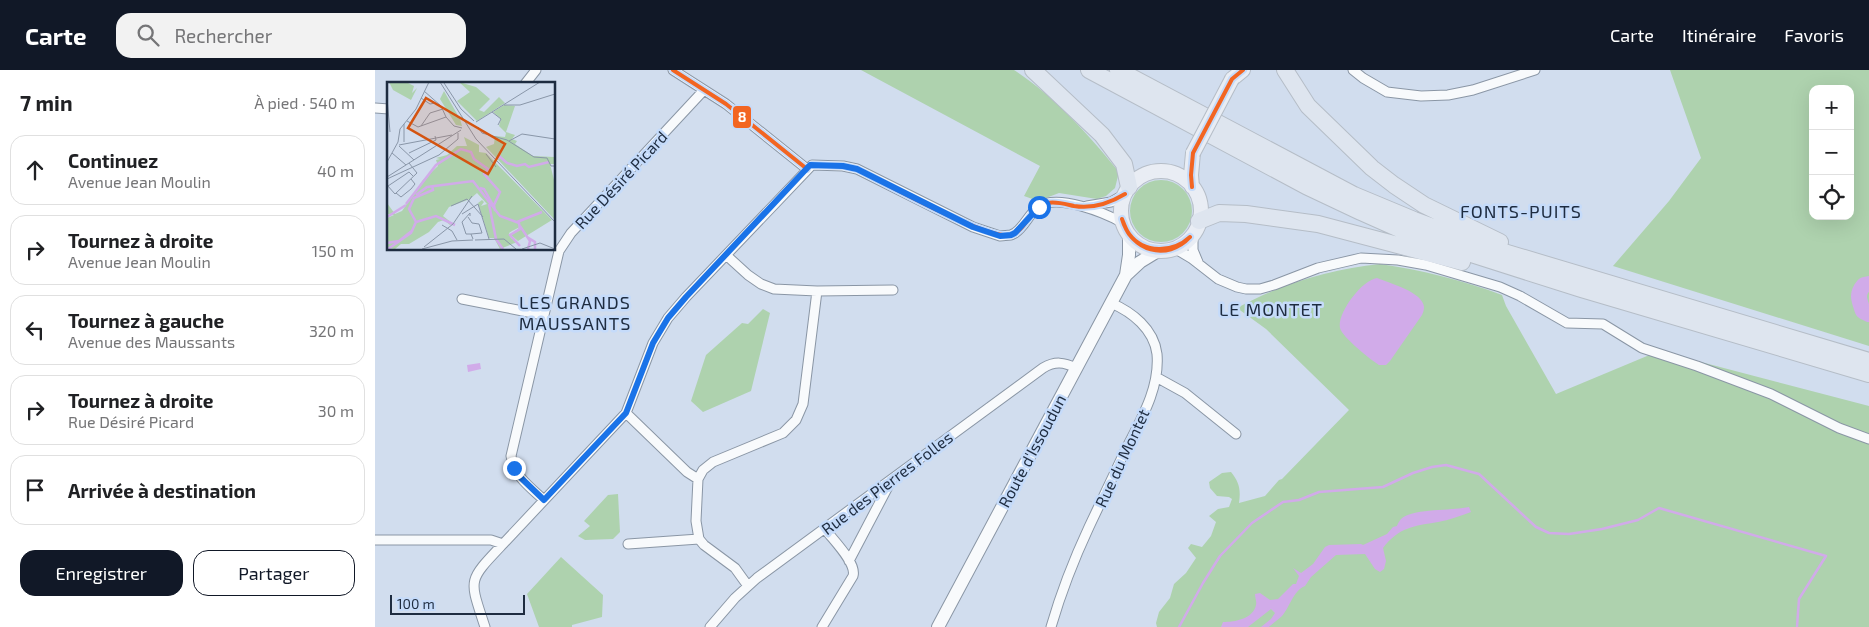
<!DOCTYPE html>
<html lang="fr">
<head>
<meta charset="utf-8">
<style>
	:root { --surface:#fff; --page:#f2f2f2; --text:#202124; --muted:#757577; --line:#e0e0e0; --accent:#111827 }
	body { margin:0; font-family:"Exo 2",sans-serif; background:var(--page); color:var(--text) }
	.controls { position:absolute; right:15px; top:15px; display:grid; overflow:hidden; border-radius:10px; box-shadow:0 5px 20px #0002 }
	.controls button { width:45px; height:45px; display:grid; place-items:center; padding:0; border:0; border-bottom:1px solid var(--line); background:var(--surface); color:var(--text); font:25px sans-serif }
	.scale { position:absolute; left:15px; bottom:12px; width:135px; box-sizing:border-box; padding-left:5px; border:2px solid #1e2c40; border-top:0; font-size:14px; line-height:18px; white-space:nowrap; color:#1e2c40; -webkit-text-stroke:4px #c5dbfa; paint-order:stroke }
	.stop { position:absolute; width:15px; height:15px; margin:-11px; border:4px solid #1a73e8; border-radius:50%; background:#fff }
	.stop.end { background:#1a73e8; border-color:#fff; box-shadow:0 1px 5px #0008 }
	.list { margin:0; padding:0; list-style:none }
	h2 { display:flex; justify-content:space-between; align-items:center; height:65px; margin:0; padding:0 20px; font-size:21px }
	h2 small { font-size:16px; font-weight:400; color:var(--muted) }
	.list li { display:grid; grid-template-columns:32px 1fr auto; gap:15px; align-items:center; box-sizing:border-box; height:70px; margin:0 10px 10px; padding:0 10px; border:1px solid var(--line); border-radius:15px }
	.list b { display:block; font-size:19px; white-space:nowrap }
	.list p { margin:0; font-size:16px; white-space:nowrap; color:var(--muted) }
	.list em { font-size:16px; font-style:normal; color:var(--muted) }
	.actions { display:flex; gap:10px; padding:15px 20px }
	.actions a { flex:1; padding:11px 0; border:1px solid var(--accent); border-radius:15px; text-align:center; font-size:18px; color:var(--accent) }
	.actions .main { background:var(--accent); color:#fff }
	.icon { flex:none; width:28px; height:28px; fill:none; stroke:currentColor; stroke-width:2; stroke-linecap:round; stroke-linejoin:round }
	.map { position:relative; flex:none; width:1494px; height:557px; overflow:hidden }
	header { display:flex; align-items:center; gap:30px; box-sizing:border-box; height:70px; padding:0 25px; background:var(--accent); color:#fff }
	header strong { font-size:24px }
	nav { display:flex; gap:28px; margin-inline-start:auto; font-size:18px }
	.search { width:350px; height:45px; background:var(--page); display:flex; align-items:center; gap:12px; box-sizing:border-box; padding:0 18px; border-radius:15px; color:var(--muted); font-size:19px }
	main { display:flex }
	aside { flex:1; background:var(--surface) }
	.map>svg:first-child { display:block }
	.green { fill:#aed2ae; fill-rule:evenodd }
	.water { fill:#d1abe9 }
	.lines { fill:none; stroke-linecap:round; stroke-linejoin:round }
	.stream { stroke:#d1abe9; stroke-width:2.5 }
	.river { stroke:#d1abe9; stroke-width:16 }
	.street-casing { stroke:#8a96a5; stroke-width:11 }
	.secondary-casing { stroke:#8a96a5; stroke-width:14 }
	.primary-casing { stroke:#b5bdc7; stroke-width:16 }
	.highway-casing { stroke:#b5bdc7; stroke-width:18 }
	.street { stroke:#f8fafc; stroke-width:9 }
	.secondary { stroke:#f8fafc; stroke-width:12 }
	.primary { stroke:#e9edf4; stroke-width:14 }
	.highway { stroke:#dee5ef; stroke-width:16 }
	.primary-bridge-casing { stroke:#b5bdc7; stroke-width:16; stroke-linecap:butt }
	.primary-bridge { stroke:#e9edf4; stroke-width:14 }
	.bus-1-casing { stroke:#c5dbfa; stroke-width:8 }
	.bus-1 { stroke:#f26522; stroke-width:4 }
	.route { stroke:#1a73e8; stroke-width:6 }
	.labels { text-anchor:middle; stroke-width:5; stroke-linejoin:round; paint-order:stroke }
	.street-label { font-size:16px; fill:#1e2c40; stroke:#c5dbfa }
	.neighbourhood-label { font-size:18px; letter-spacing:1px; fill:#1e2c40; stroke:#c5dbfa }
	.inset-river { fill:none; stroke:#d1abe9; stroke-width:2.5 }
	.inset-road { fill:none; stroke:#8996a8; stroke-width:1 }
	.view { fill:#d45411; fill-opacity:0.15; stroke:#d45411; stroke-width:2.5 }
	.inset-edge { fill:none; stroke:#1e2c40; stroke-width:2.5 }
	.line-badge { stroke:#c5dbfa; stroke-width:2 }
	.badge-label { font-size:14px; text-anchor:middle; font-weight:bold; fill:#fff }
</style>
</head>
<body>
<header>
<strong>Carte</strong>
<div class="search"><svg class="icon" aria-label="search" viewBox="0 0 24 24"><circle cx="10" cy="10" r="6"/><path d="M15 15l6 6"/></svg>Rechercher</div>
<nav><a>Carte</a><a>Itinéraire</a><a>Favoris</a></nav>
</header>
<main>
<aside>
<h2>7 min<small>À pied · 540 m</small></h2>
<ul class="list">
<li><svg class="icon" aria-label="ahead" viewBox="0 0 24 24"><path d="M12 20V5M6 11l6-6 6 6"/></svg><div><b>Continuez</b><p>Avenue Jean Moulin</p></div><em>40 m</em></li>
<li><svg class="icon" aria-label="right" viewBox="0 0 24 24"><path d="M7 20v-9h11M14 6l5 5-5 5"/></svg><div><b>Tournez à droite</b><p>Avenue Jean Moulin</p></div><em>150 m</em></li>
<li><svg class="icon" aria-label="left" viewBox="0 0 24 24"><path d="M17 20v-9H6M10 6l-5 5 5 5"/></svg><div><b>Tournez à gauche</b><p>Avenue des Maussants</p></div><em>320 m</em></li>
<li><svg class="icon" aria-label="right" viewBox="0 0 24 24"><path d="M7 20v-9h11M14 6l5 5-5 5"/></svg><div><b>Tournez à droite</b><p>Rue Désiré Picard</p></div><em>30 m</em></li>
<li><svg class="icon" aria-label="arrive" viewBox="0 0 24 24"><path d="M6 21V4h12l-3 4 3 4H6"/></svg><div><b>Arrivée à destination</b></div></li>
</ul>
<div class="actions"><a class="main">Enregistrer</a><a>Partager</a></div>
</aside>
<div class="map">
<svg width="1494" height="557" viewBox="0 0 1494 557">
	<rect width="100%" height="100%" fill="#d1ddee"/>
	<path class="green" d="M486 0H639C680 27 713 64 744 102L740 118 731 126 722 129 684 123 663 131 649 126 665 96Z
		M1295 0H1494V276L1238 196 1294 131 1326 88ZM1438 19H1475V146H1438Z
		M755 141a31 31 0 1 1 62 0a31 31 0 1 1-62 0Z
		M1005 194C1047 200 1087 210 1127 225L1131 236 1181 324 1284 281 1494 336V557H782L781 553 784 542 795 528 799 514 811 503 821 488 813 478 816 474 827 477 836 466 841 452 834 446 843 439 854 437 857 429 854 427 842 426 835 418 834 412 847 403 856 402C864 412 866 419 864 433L890 426 904 410 907 409 974 340 891 259 862 238C906 214 955 199 1005 194Z
		M388 239 395 243 376 321 328 342 316 331 331 285 367 253 373 254Z
		M243 424 245 462 238 469 210 470 203 466 215 456 209 451 233 425Z
		M186 487 228 525 227 547 197 555V557H164L152 524Z"/>
	<path class="water" d="M1002 208C1014 213 1048 222 1049 237 1049 240 1048 243 1047 245L1015 291 1011 295H1004C996 290 967 267 965 258 962 243 987 210 1002 208Z
		M105 293 106 299 93 302 92 295Z
		M1094 437 1096 442C1085 446 1074 450 1063 452 1039 456 1024 457 1008 478L1011 491 1009 499 1005 502 1000 499 990 484 961 485 936 507 930 516C918 521 915 537 907 546 903 550 898 553 894 557H886L896 549 900 543 896 539 873 557H846L848 552C860 552 878 549 881 535 882 532 880 528 880 524L885 523 895 530 903 529 918 514H921L924 506 918 498 926 503 938 494 950 477 954 475 986 474 988 475 1012 464 1018 457 1022 456C1022 455 1025 450 1026 449 1038 438 1077 441 1094 437Z"/>
	<g class="lines">
		<path class="stream" d="M804 557 828 513 845 486 877 453 908 432 924 430 944 422 1008 417 1038 403 1057 397 1071 395 1104 404 1161 457 1174 463 1194 464 1227 459 1263 450 1284 438 1451 486 1424 529 1422 557"/>
		<path class="river" d="M1494 214 1489 215C1481 224 1484 230 1488 241L1494 244"/>
		<g class="street-casing">
			<path id="street" d="M298 0 351 34 432 99
				M978 0 988 8 1012 22 1046 26 1073 25 1098 20 1160 0
				M150 14 161 0
				M0 38 14 39
				M712 136 736 132 750 124
				M818 164V180L823 192
				M799 178 816 188 843 209 862 217 871 219H885L899 215 943 198 986 188 1023 190 1051 195 1125 217 1145 226 1192 253 1228 254 1267 278 1322 296 1396 324 1464 358 1494 369
				M351 185 373 205 386 214 399 219 442 221 518 220
				M87 229 168 245
				M781 307 810 323 861 364
				M251 343 312 402 323 409 321 451 324 469 329 475 360 498 373 516
				M323 409 328 400 338 392 408 363 421 350 428 334 442 221
				M169 430C155 417 139 406 136 386L184 181 196 163 329 20
				M0 470H116L128 474 251 343 278 273 293 248 311 227 437 95 468 96 482 99 598 157 625 166 636 165 640 163C650 156 654 144 663 137 682 123 730 143 748 153
				M253 474 324 469
				M474 491 516 411
				M110 557C94 508 92 512 128 474
				M335 557 360 528 382 508 668 298C680 291 689 292 701 298
				M447 557 478 506C482 493 458 470 450 459
				M676 557C685 526 700 487 714 457 726 432 738 406 750 381 765 351 785 319 782 284 779 259 757 242 736 233"/>
		</g>
		<g class="secondary-casing">
			<path id="secondary" d="M751 205 754 185V165
				M563 557 751 205 765 192 783 181"/>
		</g>
		<g class="primary-casing">
			<path id="primary" d="M857 9 868 0
				M746 141a40 40 0 1 1 80 0a40 40 0 1 1-80 0Z
				M817 117 816 105 818 83"/>
		</g>
		<g class="highway-casing">
			<path id="highway" d="M658 0 727 65 749 94 754 117
				M714 0 931 116 986 142 1040 166 1206 219 1494 304
				M743 0 979 125 1039 150 1109 176 1494 291
				M910 0 933 36 997 98 1019 115 1049 135 1125 172
				M824 151 844 143 871 144 943 154 1087 192"/>
		</g>
		<use href="#street" class="street"/>
		<use href="#secondary" class="secondary"/>
		<use href="#primary" class="primary"/>
		<use href="#highway" class="highway"/>
		<g class="primary-bridge-casing">
			<path id="primary-bridge" d="M818 83 857 9"/>
		</g>
		<use href="#primary-bridge" class="primary-bridge"/>
		<g class="bus-1-casing">
			<path id="bus-1" d="M298 0 351 34 432 99
				M437 95 468 96 482 99C508 112 613 171 636 165 651 161 655 137 672 133 681 131 690 134 699 136 717 139 735 133 750 124
				M817 117 816 105 818 83 857 9 868 0
				M747 149C749 154 751 160 754 164 769 184 798 183 815 167
				M747 149C756 181 792 192 815 167"/>
		</g>
		<use href="#bus-1" class="bus-1"/>
	</g>
	<g class="lines">
		<path class="route" d="M139 398 143 405 169 430 251 343 278 273 293 248 311 227 435 95 468 96 482 99 598 157 625 166 636 165 640 163 664 137"/>
	</g>
	<g class="labels">
		<g class="street-label">
			<text transform="translate(246 110) rotate(-47)" y="6">Rue Désiré Picard</text>
			<text transform="translate(657 381) rotate(-62)" y="6">Route d'Issoudun</text>
			<text transform="translate(747 388) rotate(-65)" y="6">Rue du Montet</text>
			<text transform="translate(512 413) rotate(-37)" y="6">Rue des Pierres Folles</text>
		</g>
		<g class="neighbourhood-label">
			<text x="1146" y="148">FONTS-PUITS</text>
			<text x="200" y="239">LES GRANDS<tspan x="200" dy="21">MAUSSANTS</tspan></text>
			<text x="896" y="246">LE MONTET</text>
		</g>
	</g>
	<g transform="translate(12 12)">
		<rect width="168" height="168" fill="#d1ddee"/>
		<path d="M2 0H19L27 4 25 11 30 6 24 18 6 8ZM72 0 89 5 103 17 92 28 97 30 112 15 118 21 90 39 70 19 83 10ZM57 9 73 37 75 44 69 43 53 17ZM117 23 128 24 119 50 128 53 125 57 130 59 128 62 146 74 167 75V82H163L167 98V137L99 65 107 62 108 54 118 55 119 51 112 44 114 37 106 30ZM77 55 92 63V70L99 71 165 138 131 159 124 153 133 145 125 149 122 151 124 156 130 160 113 167 107 156H102L91 121 95 118 97 120 94 124 100 122 90 111 83 117 62 125 56 134 65 141 63 143 57 138 51 140 42 150 22 162H14L8 167 0 166V136L7 133 0 132V121L8 132 15 129 36 98 51 84 49 78 53 77 49 76 60 73 70 64H80Z" fill="#aed2ae"/>
		<path class="inset-river" d="M111 77 112 74 120 81 130 84 138 82 142 85 162 80M93 106 97 107 106 123M29 113 40 105 86 99 113 134 132 141 133 147 123 153 133 164M19 122 49 83 74 67 84 70 87 77 101 87 97 92 113 110 107 123 108 129M102 122 109 157 116 167M0 135 19 123M29 140 49 134 68 143M130 140 155 130M133 144 143 159 141 167M140 155 148 160V167M0 161 12 159 26 148M1 167 24 151 29 140 22 127 27 116 46 108 45 104"/>
		<path class="inset-road" d="M53 0 89 57 168 140M57 1 74 27 87 39M37 9 54 24 59 35M0 16 3 50M34 16 43 22 48 21M117 23H133L168 12M105 30 114 37 111 43M20 39 31 45 59 35 67 44 75 46M89 40 153 0M34 44 43 31 56 27M91 45 95 51 120 58 147 75 160 76 164 84H168M13 47 29 27 42 0M122 59 135 52 168 57M17 60V42M12 63 65 53M12 64 27 78M5 71 19 83M22 71 49 58 48 54M99 72 109 85M0 80 11 60 13 47M0 95 74 48M0 97 52 73 71 57V51M0 103 8 112 30 91 22 81M1 104 22 90 26 94M9 111 14 115 24 107 28 102 24 97M64 124 80 117 96 135M75 132 91 122 102 157M83 134V131L75 140 79 152H84L86 157M81 135 85 141 92 142 95 151 84 152M55 143 65 149 70 158M88 158 117 157 129 167M37 165 66 142 85 114M35 167 65 159 86 158M135 167 153 161 168 167"/>
		<path class="view" d="M39 16 118 62 101 92 21 46Z"/>
		<rect width="168" height="168" class="inset-edge"/>
	</g>
	<rect class="line-badge" x="357" y="35" width="20" height="24" rx="5" fill="#f26522"/>
	<g class="badge-label">
		<text x="367" y="52">8</text>
	</g>
</svg>
<div class="controls">
<button>+</button>
<button>−</button>
<button><svg class="icon" aria-label="locate" viewBox="0 0 24 24"><circle cx="12" cy="12" r="6"/><path d="M12 2v4M12 18v4M2 12h4M18 12h4"/></svg></button>
</div>
<div class="scale">100 m</div>
<div class="stop" style="left:664px;top:137px"></div>
<div class="stop end" style="left:139px;top:398px"></div>
</div>
</main>
</body>
</html>
